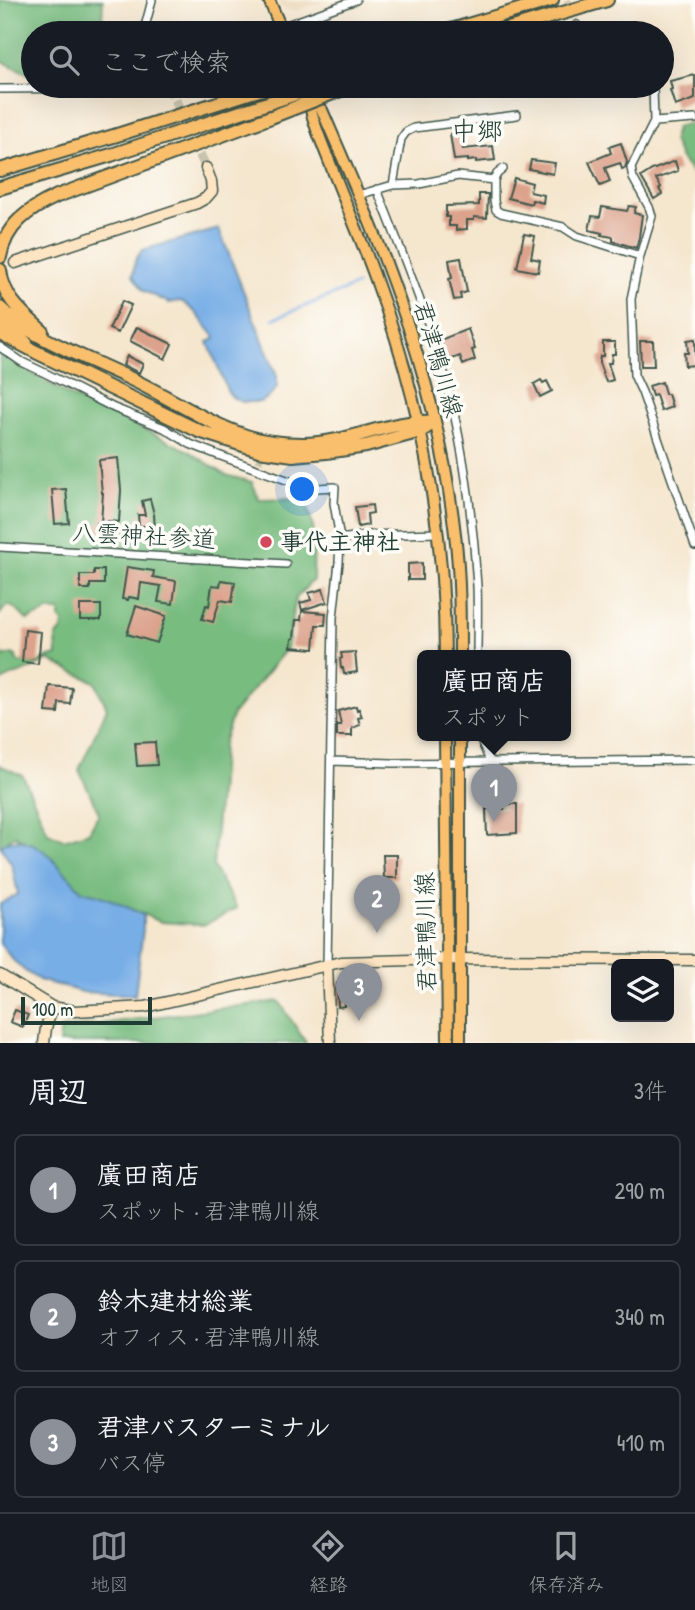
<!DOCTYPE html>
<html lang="ja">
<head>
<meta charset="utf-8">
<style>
	:root { --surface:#171b24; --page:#20242c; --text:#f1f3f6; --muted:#9ea1a6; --line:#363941; --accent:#8c9099 }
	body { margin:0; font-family:"Patrick Hand","Klee One",sans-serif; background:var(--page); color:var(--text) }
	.controls { position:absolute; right:21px; bottom:21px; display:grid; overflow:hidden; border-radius:10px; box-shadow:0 7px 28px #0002 }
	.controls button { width:63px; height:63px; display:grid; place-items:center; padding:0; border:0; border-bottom:2px solid var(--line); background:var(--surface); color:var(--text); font:35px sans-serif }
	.scale { position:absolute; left:21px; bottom:18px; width:131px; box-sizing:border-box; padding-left:7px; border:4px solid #1f3d34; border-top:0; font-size:19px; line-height:24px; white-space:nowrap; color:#1f3d34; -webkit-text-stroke:5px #fdfcf7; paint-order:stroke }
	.you { position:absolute; left:303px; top:490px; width:24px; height:24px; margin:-18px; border:5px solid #fff; border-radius:50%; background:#1a73e8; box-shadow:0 0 0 10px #1a73e833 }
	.badge { display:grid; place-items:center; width:46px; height:46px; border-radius:50%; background:var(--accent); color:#fff; font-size:23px; font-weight:700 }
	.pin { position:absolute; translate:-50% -58px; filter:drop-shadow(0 2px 4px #0008) }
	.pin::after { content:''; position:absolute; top:37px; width:24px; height:21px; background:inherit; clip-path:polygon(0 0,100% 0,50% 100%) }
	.popup { position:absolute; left:417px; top:650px; width:154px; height:91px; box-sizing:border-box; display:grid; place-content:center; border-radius:10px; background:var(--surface); filter:drop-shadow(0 2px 5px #0005); font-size:23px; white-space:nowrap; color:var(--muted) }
	.popup b { font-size:26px; color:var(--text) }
	.popup::after { content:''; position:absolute; left:50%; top:100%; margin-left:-14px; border:14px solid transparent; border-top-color:var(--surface) }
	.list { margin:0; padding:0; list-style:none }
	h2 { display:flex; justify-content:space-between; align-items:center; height:91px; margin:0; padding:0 28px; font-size:30px }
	h2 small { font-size:23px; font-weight:400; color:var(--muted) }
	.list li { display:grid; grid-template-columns:46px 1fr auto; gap:21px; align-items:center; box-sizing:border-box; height:112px; margin:0 14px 14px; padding:0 14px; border:2px solid var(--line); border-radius:10px }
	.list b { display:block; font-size:26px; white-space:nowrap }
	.list p { margin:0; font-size:23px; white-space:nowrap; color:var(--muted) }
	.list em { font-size:23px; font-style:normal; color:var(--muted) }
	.icon { flex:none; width:38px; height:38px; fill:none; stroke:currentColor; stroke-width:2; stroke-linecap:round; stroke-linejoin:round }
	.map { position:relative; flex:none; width:695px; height:1043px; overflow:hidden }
	.search { position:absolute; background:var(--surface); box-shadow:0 7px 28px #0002; left:21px; right:21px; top:21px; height:77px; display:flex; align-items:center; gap:18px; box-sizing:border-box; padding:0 24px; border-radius:38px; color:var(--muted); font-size:26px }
	.sheet { height:469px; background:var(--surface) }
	nav { display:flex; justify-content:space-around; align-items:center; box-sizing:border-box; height:98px; border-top:2px solid var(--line); background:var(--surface); font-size:19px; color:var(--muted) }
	nav a { display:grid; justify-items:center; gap:4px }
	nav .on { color:var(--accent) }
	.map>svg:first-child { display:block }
	.built { fill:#ebd8ba }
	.forest { fill:#78bc80; stroke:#4c7c5a; stroke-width:2 }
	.water { fill:#78aee6; stroke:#4c768d; stroke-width:2 }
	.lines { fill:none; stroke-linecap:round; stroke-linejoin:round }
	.stream { stroke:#78aee6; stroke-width:2.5 }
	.building { fill:#dca28c }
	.street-tunnel { stroke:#cac4af; stroke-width:7; stroke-dasharray:7 3.5; stroke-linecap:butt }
	.secondary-tunnel { stroke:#cac4af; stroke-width:10; stroke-dasharray:10 5; stroke-linecap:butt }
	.street-casing { stroke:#3f564b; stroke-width:10 }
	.secondary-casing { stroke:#3f564b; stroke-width:13 }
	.primary-casing { stroke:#3f564b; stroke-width:14 }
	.highway-casing { stroke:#3f564b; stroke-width:16 }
	.street { stroke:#fff; stroke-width:7 }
	.secondary { stroke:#fde5c4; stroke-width:10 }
	.primary { stroke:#f9bf6c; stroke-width:10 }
	.highway { stroke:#f9bf6c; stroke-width:12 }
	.highway-bridge-casing { stroke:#3f564b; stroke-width:16; stroke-linecap:butt }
	.highway-bridge { stroke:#f9bf6c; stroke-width:12 }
	.poi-dot { fill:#d1495b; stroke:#fdfcf7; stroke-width:2.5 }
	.labels { text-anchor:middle; stroke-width:7; stroke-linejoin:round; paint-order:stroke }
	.street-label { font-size:24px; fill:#1f3d34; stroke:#fdfcf7 }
	.poi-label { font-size:24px; font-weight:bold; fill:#1f3d34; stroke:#fdfcf7; text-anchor:start }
	.neighbourhood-label { font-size:26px; fill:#1f3d34; stroke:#fdfcf7 }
</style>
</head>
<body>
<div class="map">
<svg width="695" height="1043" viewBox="0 0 695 1043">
	<rect width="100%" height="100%" fill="#fdfcf7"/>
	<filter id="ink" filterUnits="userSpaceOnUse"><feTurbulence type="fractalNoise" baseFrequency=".0143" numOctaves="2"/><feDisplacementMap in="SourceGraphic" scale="14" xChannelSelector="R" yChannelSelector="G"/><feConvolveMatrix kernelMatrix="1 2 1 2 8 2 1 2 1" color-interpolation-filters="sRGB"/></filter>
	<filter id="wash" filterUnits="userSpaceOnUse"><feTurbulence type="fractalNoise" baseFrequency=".00686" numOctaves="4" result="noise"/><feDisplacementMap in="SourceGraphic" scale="28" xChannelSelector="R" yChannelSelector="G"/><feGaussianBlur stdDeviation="1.57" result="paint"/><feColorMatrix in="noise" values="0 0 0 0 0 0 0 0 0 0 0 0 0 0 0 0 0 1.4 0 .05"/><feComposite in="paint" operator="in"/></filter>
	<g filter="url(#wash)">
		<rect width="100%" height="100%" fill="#f5e6ce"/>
		<path class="built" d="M277 0H326L299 10 292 11 280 7Z"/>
		<path class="forest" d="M0 0H103L102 22 107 33H33V76L0 60Z
			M693 122 695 123V177L681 159 673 141 676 127Z
			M0 353 19 366 74 398 127 421 187 450 226 475 252 482 259 499 306 498 314 532 313 580 296 598 287 648 233 714 223 743 213 867 237 908 204 925 161 922 110 900 80 891 52 858 15 836 0 846V765L23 776 48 833 64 840 89 832 99 813 79 770 107 708 95 682 48 660C36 669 14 673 0 682V649L3 657 12 654 16 656 17 661 19 662 38 664 47 658 57 655 56 637 62 630 63 622 60 619V611H47L44 614 27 620 15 608 7 605 0 614Z
			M279 1001 306 1043H59L61 1029Z"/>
		<path class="water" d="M219 229 277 377V387L270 396 261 402H242L232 397 227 390 208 342 213 340 215 337 195 312 183 302 179 301 169 303 144 291 133 276 135 261 142 250Z
			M19 840 33 844 48 854 82 891 99 895 114 901 143 915V929L135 995 82 992 39 980 25 971 13 960 0 944V904L18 894 12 865 1 847 5 842Z"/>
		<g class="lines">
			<path class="stream" d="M273 319 357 285"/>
		</g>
		<g id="blocks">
			<path class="building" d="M695 75V99L675 106 670 90 672 89 670 81Z
				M461 132 463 149 493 146 495 160 476 162V160L468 161V159L454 160 450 134Z
				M621 143 627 162 625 168 622 169 620 163 605 168 610 182 600 186 589 162 611 153 609 147Z
				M531 160 555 163 553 174 529 169Z
				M675 161 678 171 656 179 661 187 659 189 662 194 654 199 641 177 652 170Z
				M514 178 532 183 530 192 544 195 543 203 532 200 531 204 508 198Z
				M479 194H488L487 218 474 217V220H467V229L456 230V226H449V217H446V206L479 205Z
				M629 206 636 207 634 213 642 215 639 237 636 248 613 241V237L601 235 602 233 589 230 592 216 600 217 602 207 627 211Z
				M524 234 535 236 531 258 540 260 538 272 517 268Z
				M461 258 467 292 460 294 461 299 454 300 449 279 452 278 449 260Z
				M122 301 131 305 118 333 109 329Z
				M137 327 172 344 165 359 130 341Z
				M468 329 475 349 472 350 475 360 463 365 460 356 447 361 440 340Z
				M695 339V365L685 366 684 353H688L687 340Z
				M640 341H653L654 366H641Z
				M603 342H615V354H612L611 363H608L613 380 606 382 599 363 600 356H603Z
				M127 356 143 364 139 373 123 365Z
				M541 380 543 383 547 381 552 391 540 397 534 384Z
				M662 382 665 394H668L672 407 661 411 656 395 652 396 649 386Z
				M118 458 121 490 119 522 108 521V536H97V523H101L103 493H102L99 460Z
				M66 489 69 523 55 524 52 490Z
				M150 499 154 514 155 531 145 532 144 526H139L138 515H145L142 501Z
				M372 505 373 513 367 514 368 525 358 527 355 507Z
				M422 563V580H408V564Z
				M127 567 154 571 153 577 176 581 173 604 158 602 161 586 141 583 139 599 129 597 128 600 122 599Z
				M94 570H104V584H90V589H80V575H94Z
				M221 580 235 582 232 602 220 600 213 622 202 619 206 605 209 606 212 585 220 586Z
				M323 589 327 602 302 610 300 603 311 600 309 593Z
				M80 605H101V620H80Z
				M136 606 166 616 157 643 127 634Z
				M302 611 326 613 325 625H316L314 649 291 647 292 639 294 638 296 620H301Z
				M25 630 41 632 38 664 22 662Z
				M355 652 357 672 344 674 343 668H341L340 659 342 658 341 653Z
				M49 686 72 688 70 704 59 703 58 713 46 712Z
				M356 706 357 710 359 709 362 717 358 718 360 725 352 728V736H337V725H341L338 711Z
				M155 742 157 765 137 766 135 743Z
				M505 804H517V833L487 835 486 809H504Z
				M383 855H397V878H384Z
				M343 982 345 1006 338 1007 337 983Z
				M15 1010 28 1015 23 1027 10 1022Z"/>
		</g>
	</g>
	<g filter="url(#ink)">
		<use href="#blocks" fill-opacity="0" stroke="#3f564b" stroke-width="2"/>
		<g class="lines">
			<path class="street-tunnel" d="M567 0 577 25
				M259 462 264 431"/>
			<path class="secondary-tunnel" d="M169 86 206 168"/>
			<g class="street-casing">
				<path id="street" d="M577 25 580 33
					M281 27 356 0
					M147 33 146 23 152 0
					M653 86 654 122 631 168 633 178 649 207 652 216 640 256 631 299 634 375 642 392 695 546
					M0 89 122 88 128 86
					M654 122 695 119
					M503 169 497 174 494 180V201L496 210 501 213 563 227 577 236 640 256
					M393 185 401 139 406 132 414 128 517 115
					M377 189C399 245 422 301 440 359 461 428 473 514 477 586 478 609 477 633 477 656
					M358 195 393 185 419 184 458 176 494 180
					M0 347 22 362 47 374 114 408 164 428 190 444 218 455 295 483 317 488 335 487 334 503 340 539 339 562 333 618 327 964
					M340 539 368 535 437 533
					M0 547 286 564
					M479 736 490 761
					M331 761 393 763 695 760"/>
			</g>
			<g class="secondary-casing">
				<path id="secondary" d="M266 33 281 27
					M15 263 197 203 206 198 212 191 211 181 206 168
					M327 964 330 1043
					M0 975 52 1007 75 1011 145 1007 341 962 447 959 695 960
					M44 1043 46 1028 52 1007"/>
			</g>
			<g class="primary-casing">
				<path id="primary" d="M269 0 283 33
					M308 95C312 122 323 145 333 171 347 207 363 243 376 280 420 400 445 528 445 656
					M310 95 322 110C349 173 378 237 400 302 426 376 446 455 455 534 460 574 460 615 460 656
					M445 736 448 1043
					M460 736V1043"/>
			</g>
			<g class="highway-casing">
				<path id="highway" d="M441 33 552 0
					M495 33 607 0
					M0 170 117 135 271 86
					M0 188 111 155 265 104
					M0 257C5 225 29 209 57 196L271 117
					M0 270C3 298 22 313 42 331
					M0 308C29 337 92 360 131 379 169 397 205 422 246 436 264 442 284 444 303 444 348 444 391 419 434 422
					M0 319 26 343
					M0 333 36 352 199 431 259 450 293 455 326 452 366 446 421 431 434 422"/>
			</g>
			<use href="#street" class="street"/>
			<use href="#secondary" class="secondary"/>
			<use href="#primary" class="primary"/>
			<use href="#highway" class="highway"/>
			<g class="highway-bridge-casing">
				<path id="highway-bridge" d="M265 104 320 86
					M271 117 351 86"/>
			</g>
			<use href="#highway-bridge" class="highway-bridge"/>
		</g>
	</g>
	<circle class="poi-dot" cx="266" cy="542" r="7"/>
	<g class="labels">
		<g class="street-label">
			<text transform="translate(438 359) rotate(74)" y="8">君津鴨川線</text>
			<text transform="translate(144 536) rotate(3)" y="8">八雲神社参道</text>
			<text transform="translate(426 932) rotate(-91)" y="8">君津鴨川線</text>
		</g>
		<g class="poi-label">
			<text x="280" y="550">事代主神社</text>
		</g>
		<g class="neighbourhood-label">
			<text x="477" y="140">中郷</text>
		</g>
	</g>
</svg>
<div class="controls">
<button><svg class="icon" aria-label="layers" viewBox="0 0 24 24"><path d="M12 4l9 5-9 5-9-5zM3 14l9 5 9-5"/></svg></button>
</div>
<div class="scale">100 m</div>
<div class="you"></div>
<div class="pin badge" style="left:494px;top:822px">1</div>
<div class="popup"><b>廣田商店</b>スポット</div>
<div class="pin badge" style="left:377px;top:933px">2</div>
<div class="pin badge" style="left:359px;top:1021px">3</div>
<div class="search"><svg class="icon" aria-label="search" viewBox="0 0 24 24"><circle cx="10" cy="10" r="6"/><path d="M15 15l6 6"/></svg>ここで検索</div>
</div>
<section class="sheet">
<h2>周辺<small>3件</small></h2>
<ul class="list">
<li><span class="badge">1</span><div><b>廣田商店</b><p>スポット · 君津鴨川線</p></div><em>290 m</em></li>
<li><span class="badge">2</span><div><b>鈴木建材総業</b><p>オフィス · 君津鴨川線</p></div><em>340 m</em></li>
<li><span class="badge">3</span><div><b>君津バスターミナル</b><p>バス停</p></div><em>410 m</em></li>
</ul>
</section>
<nav>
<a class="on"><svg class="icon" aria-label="map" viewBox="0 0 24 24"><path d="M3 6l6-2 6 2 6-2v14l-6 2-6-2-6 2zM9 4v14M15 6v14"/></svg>地図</a>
<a><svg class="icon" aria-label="directions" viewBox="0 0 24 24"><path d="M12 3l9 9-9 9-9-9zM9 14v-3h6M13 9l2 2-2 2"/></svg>経路</a>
<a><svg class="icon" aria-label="saved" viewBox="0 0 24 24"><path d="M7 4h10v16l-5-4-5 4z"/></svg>保存済み</a>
</nav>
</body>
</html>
